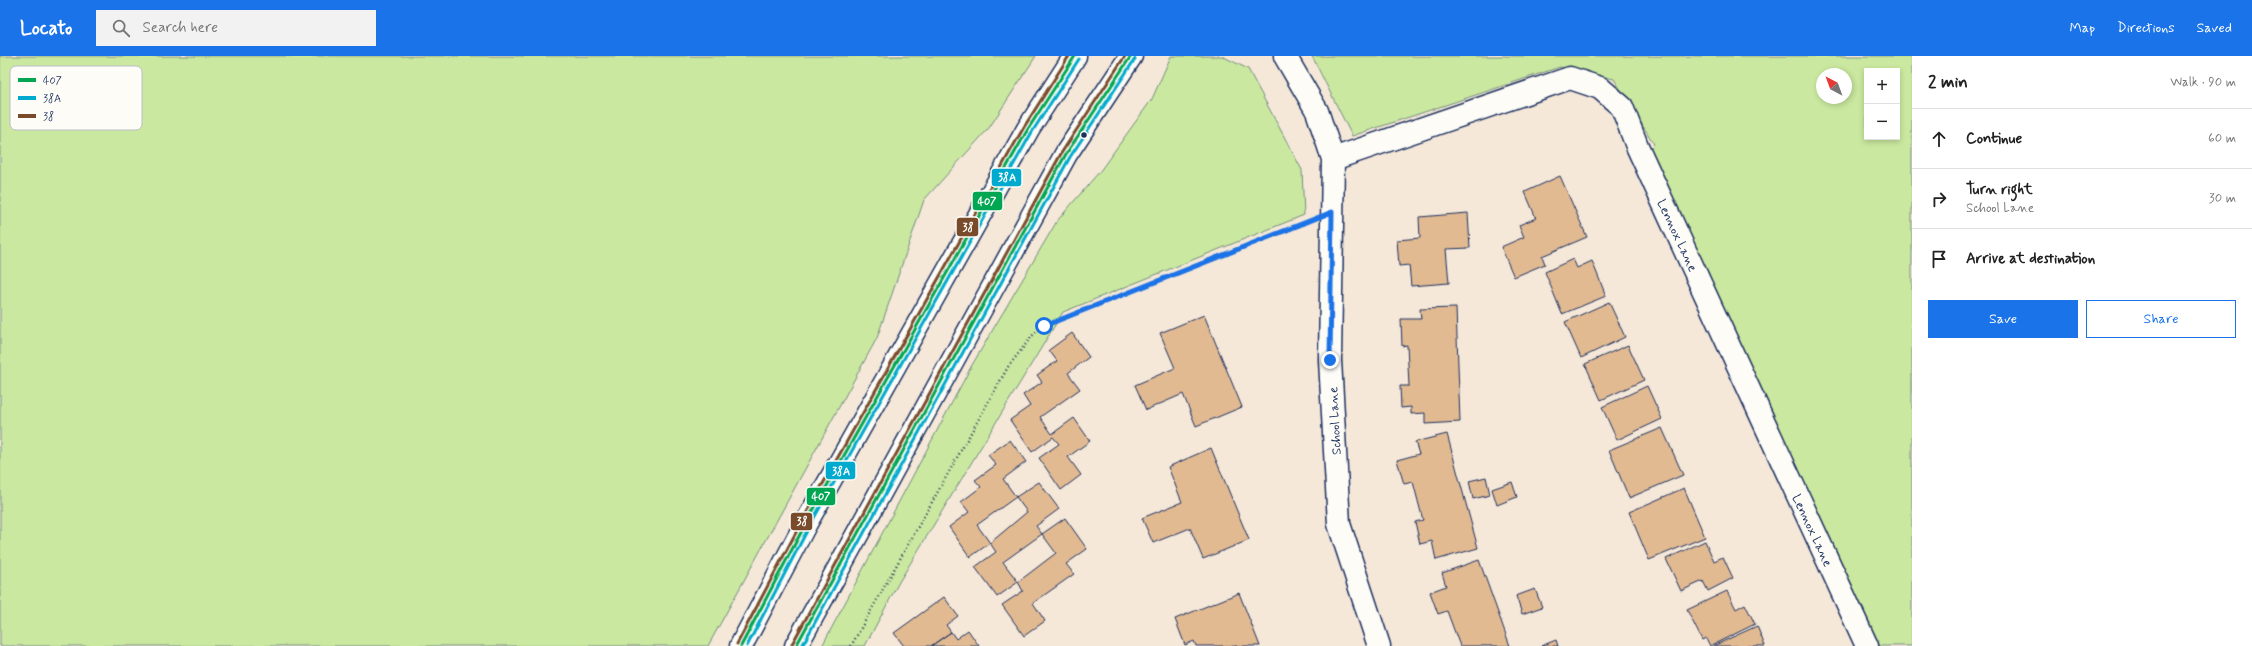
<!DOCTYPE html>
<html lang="en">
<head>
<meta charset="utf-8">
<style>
	:root { --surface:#fff; --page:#f2f2f2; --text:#222; --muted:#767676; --line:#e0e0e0; --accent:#1a73e8 }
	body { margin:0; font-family:Mynerve,sans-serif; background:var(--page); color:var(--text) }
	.controls { position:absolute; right:12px; top:12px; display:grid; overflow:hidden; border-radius:0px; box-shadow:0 2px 6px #0003 }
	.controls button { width:36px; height:36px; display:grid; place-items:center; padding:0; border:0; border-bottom:1px solid var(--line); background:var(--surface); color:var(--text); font:20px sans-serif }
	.compass { position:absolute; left:1816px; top:12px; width:36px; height:36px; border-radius:50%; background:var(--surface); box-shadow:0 2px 6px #0003; rotate:319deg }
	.stop { position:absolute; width:12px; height:12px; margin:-9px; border:3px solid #1a73e8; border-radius:50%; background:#fff }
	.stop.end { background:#1a73e8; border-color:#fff; box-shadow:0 1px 4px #0008 }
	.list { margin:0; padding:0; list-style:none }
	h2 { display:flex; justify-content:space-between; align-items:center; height:52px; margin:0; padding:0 16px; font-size:17px }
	h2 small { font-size:13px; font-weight:400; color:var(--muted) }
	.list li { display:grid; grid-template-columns:26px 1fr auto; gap:12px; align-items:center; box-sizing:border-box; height:60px; padding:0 16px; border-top:1px solid var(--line) }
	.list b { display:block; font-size:15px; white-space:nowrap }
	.list p { margin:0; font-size:13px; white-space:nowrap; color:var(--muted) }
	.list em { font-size:13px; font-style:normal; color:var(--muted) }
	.actions { display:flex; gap:8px; padding:12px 16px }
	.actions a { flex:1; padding:9px 0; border:1px solid var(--accent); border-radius:0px; text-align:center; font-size:14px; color:var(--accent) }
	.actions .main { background:var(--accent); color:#fff }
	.icon { flex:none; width:22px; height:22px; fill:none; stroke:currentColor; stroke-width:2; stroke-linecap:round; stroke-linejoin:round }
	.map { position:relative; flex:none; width:1912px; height:590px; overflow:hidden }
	header { display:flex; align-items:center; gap:24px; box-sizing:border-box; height:56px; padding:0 20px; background:var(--accent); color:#fff }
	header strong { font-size:19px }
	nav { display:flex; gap:22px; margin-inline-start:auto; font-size:14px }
	.search { width:280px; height:36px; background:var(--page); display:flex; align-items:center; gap:10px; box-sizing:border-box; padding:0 14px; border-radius:0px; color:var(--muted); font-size:15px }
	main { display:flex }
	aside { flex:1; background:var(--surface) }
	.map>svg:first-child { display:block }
	.green { fill:#cae89f; stroke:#728c7e; fill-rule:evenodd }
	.building { fill:#e2ba92; stroke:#1b2f5e }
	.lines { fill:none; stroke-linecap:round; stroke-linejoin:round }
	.minor-casing { stroke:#1b2f5e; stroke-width:25 }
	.major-casing { stroke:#1b2f5e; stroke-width:25 }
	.path { stroke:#1b2f5e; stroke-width:2.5; stroke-dasharray:1 3; stroke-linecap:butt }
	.minor { stroke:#fdfcf7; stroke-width:22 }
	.major { stroke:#fdfcf7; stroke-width:22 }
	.bus-1-casing { stroke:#fdfcf7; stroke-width:6 }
	.bus-2-casing { stroke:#fdfcf7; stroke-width:6 }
	.bus-3-casing { stroke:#fdfcf7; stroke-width:6 }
	.bus-1 { stroke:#00a651; stroke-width:3 }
	.bus-2 { stroke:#00a9ce; stroke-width:3 }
	.bus-3 { stroke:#7a4b2a; stroke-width:3 }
	.route { stroke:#1a73e8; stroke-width:5 }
	.bus-dot { fill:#1b2f5e; stroke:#fdfcf7; stroke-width:1.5 }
	.labels { text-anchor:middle; stroke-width:3; stroke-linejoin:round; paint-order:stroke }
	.street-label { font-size:13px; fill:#1b2f5e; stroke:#fdfcf7 }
	.key { fill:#fdfcf7; stroke:#b9bec9; stroke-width:1 }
	.key-label { font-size:11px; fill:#1b2f5e }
	.line-badge { stroke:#fdfcf7; stroke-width:1.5 }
	.badge-label { font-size:11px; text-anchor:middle; font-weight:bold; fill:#fff }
</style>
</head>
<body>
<header>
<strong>Locato</strong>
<div class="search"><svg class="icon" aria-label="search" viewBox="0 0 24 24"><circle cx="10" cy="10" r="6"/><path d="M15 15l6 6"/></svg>Search here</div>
<nav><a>Map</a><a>Directions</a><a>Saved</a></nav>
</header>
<main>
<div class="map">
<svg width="1912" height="590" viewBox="0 0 1912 590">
	<rect width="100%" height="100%" fill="#f5e8d9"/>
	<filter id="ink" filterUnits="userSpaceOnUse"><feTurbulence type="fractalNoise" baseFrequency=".025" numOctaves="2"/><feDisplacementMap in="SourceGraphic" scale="8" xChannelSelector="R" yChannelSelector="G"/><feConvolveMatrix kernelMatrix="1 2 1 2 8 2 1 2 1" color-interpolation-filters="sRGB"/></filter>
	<g filter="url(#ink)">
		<path class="green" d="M0 0H1036L989 72 924 144 877 282 708 590H0Z
			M1171 0H1222L1248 13 1302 114 1304 159 1063 256 899 526 865 590H822L972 309 1057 165 1100 115 1152 43Z
			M1312 0H1912V590H1880L1650 92 1654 88 1614 23 1560 11 1352 80ZM1867 15H1897V81H1867ZM1822 18H1846V42H1822Z"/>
		<path class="building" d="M1560 120 1587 181 1542 200 1545 208 1514 221 1501 191 1524 181 1519 169 1536 162 1525 136Z
			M1468 157 1470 192 1446 193 1449 227 1411 230 1409 209 1399 210 1397 184 1420 182 1419 161Z
			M1573 203 1577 212 1592 205 1606 240 1562 258 1545 216Z
			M1609 246 1625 281 1581 302 1565 266Z
			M1456 252 1460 366 1425 368V357L1411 358V351L1401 352 1400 330H1409L1407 289 1402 290 1401 263H1421L1420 253Z
			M1204 259 1242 351 1196 370 1183 338 1146 354 1135 329 1175 312 1160 277Z
			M1072 277 1089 301 1068 317 1080 333 1040 361 1052 378 1074 362 1090 385 1068 401 1081 419 1061 434 1039 402 1059 388 1053 381 1032 396 1010 364 1030 350 1023 339 1042 326 1037 319 1057 305 1049 294Z
			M1628 289 1644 324 1601 344 1585 308Z
			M1647 330 1662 363 1617 384 1602 351Z
			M1662 372 1683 419 1629 442 1609 394Z
			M1447 378 1478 492 1436 504 1432 485 1420 488 1415 466 1423 464 1413 426 1404 428 1397 404 1419 398 1415 386Z
			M1010 384 1026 406 1003 423 1016 441 977 469 990 487 970 501 949 471 969 456 961 446 981 431 975 424 996 409 988 399Z
			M1211 392 1249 484 1203 503 1190 472 1153 487 1142 462 1182 446 1168 411Z
			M1486 421 1490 439 1473 443 1469 425Z
			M1039 426 1059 453 1036 470 1042 478 1003 506 1018 526 997 541 975 511 996 496 990 487 1027 456 1016 441Z
			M1512 426 1517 441 1497 449 1492 433Z
			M1684 432 1705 481 1649 504 1629 456Z
			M1065 462 1087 493 1066 508 1074 518 1033 547 1045 565 1024 580 1002 549 1023 535 1018 526 1056 497 1042 478Z
			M1705 485 1714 505 1723 501 1733 522 1708 535 1703 525 1681 535 1666 503Z
			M1479 504 1510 590H1460L1447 555 1438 558 1430 536 1446 530 1442 517Z
			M1535 533 1542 551 1522 558 1516 540Z
			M1727 535 1736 553 1745 548 1755 568 1710 590 1706 582 1702 584 1687 554Z
			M1239 537 1260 590H1196L1194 585 1185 589 1175 563Z
			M944 541 958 560 946 569 951 576 931 590H904L894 577Z
			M1757 570 1765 590H1713Z
			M968 574 979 590H931L951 576 956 583Z
			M1556 584 1558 590H1541Z"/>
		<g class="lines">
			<g class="minor-casing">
				<path id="minor" d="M1285 0 1317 55 1333 103 1330 304 1339 468 1379 590
					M1333 103 1570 22 1600 32 1622 51 1637 90 1867 590"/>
			</g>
			<g class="major-casing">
				<path id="major" d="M741 590 806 467 1028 73 1075 0
					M796 590 1066 98 1131 0"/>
			</g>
			<path class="path" d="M851 590 1008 311 1032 280 1043 270 1304 168"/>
			<use href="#minor" class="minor"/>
			<use href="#major" class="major"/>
			<g class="bus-1-casing">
				<path id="bus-1" d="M741 590 806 467 1028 73 1075 0
					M796 590 1066 98 1131 0"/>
			</g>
			<g class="bus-2-casing">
				<path id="bus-2" d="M747 590 810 469 1032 76 1079 3
					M802 590 1070 101 1135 3"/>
			</g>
			<g class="bus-3-casing">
				<path id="bus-3" d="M737 588 802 465 1024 71 1069 0
					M792 588 1062 96 1125 0"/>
			</g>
			<use href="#bus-1" class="bus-1"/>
			<use href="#bus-2" class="bus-2"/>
			<use href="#bus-3" class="bus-3"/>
		</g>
	</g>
	<g class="lines" filter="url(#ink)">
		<path class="route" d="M1044 270 1332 156 1330 304"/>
	</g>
	<circle class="bus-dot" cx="1084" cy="79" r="3.5"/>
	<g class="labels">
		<g class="street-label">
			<text transform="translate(1678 179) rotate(65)" y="5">Lennox Lane</text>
			<text transform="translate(1334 365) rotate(-93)" y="5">School Lane</text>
			<text transform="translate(1813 474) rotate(65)" y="5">Lennox Lane</text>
		</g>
	</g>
	<rect x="10" y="10" width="132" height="64" rx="6" class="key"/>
	<rect x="18" y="22" width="18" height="4" fill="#00a651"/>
	<rect x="18" y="40" width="18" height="4" fill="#00a9ce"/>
	<rect x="18" y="58" width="18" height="4" fill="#7a4b2a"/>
	<g class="key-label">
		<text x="43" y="28">407</text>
		<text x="43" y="46">38A</text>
		<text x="43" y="64">38</text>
	</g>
	<g class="line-badge">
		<rect x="991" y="112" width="31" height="19" rx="4" fill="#00a9ce"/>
		<rect x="972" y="135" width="31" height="20" rx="4" fill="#00a651"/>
		<rect x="956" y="161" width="23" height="20" rx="4" fill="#7a4b2a"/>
		<rect x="825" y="405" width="31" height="19" rx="4" fill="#00a9ce"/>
		<rect x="806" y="431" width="30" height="19" rx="4" fill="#00a651"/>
		<rect x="790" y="456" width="23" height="19" rx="4" fill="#7a4b2a"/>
	</g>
	<g class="badge-label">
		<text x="1007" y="125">38A</text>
		<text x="987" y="149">407</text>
		<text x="968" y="175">38</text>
		<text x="841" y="419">38A</text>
		<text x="821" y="444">407</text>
		<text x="802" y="469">38</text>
	</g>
</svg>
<div class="controls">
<button>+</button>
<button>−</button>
</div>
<svg class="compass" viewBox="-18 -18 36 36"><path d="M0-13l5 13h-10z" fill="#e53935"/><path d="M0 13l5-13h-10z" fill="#767676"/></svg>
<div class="stop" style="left:1044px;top:270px"></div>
<div class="stop end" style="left:1330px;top:304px"></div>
</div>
<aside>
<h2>2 min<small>Walk · 90 m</small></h2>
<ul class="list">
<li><svg class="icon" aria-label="ahead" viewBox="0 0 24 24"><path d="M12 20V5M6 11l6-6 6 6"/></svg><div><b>Continue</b></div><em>60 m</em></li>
<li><svg class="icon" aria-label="right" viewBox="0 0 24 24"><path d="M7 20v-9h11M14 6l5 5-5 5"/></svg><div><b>Turn right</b><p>School Lane</p></div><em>30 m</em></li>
<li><svg class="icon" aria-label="arrive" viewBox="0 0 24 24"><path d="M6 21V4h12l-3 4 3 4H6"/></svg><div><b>Arrive at destination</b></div></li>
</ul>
<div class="actions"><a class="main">Save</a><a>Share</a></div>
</aside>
</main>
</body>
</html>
